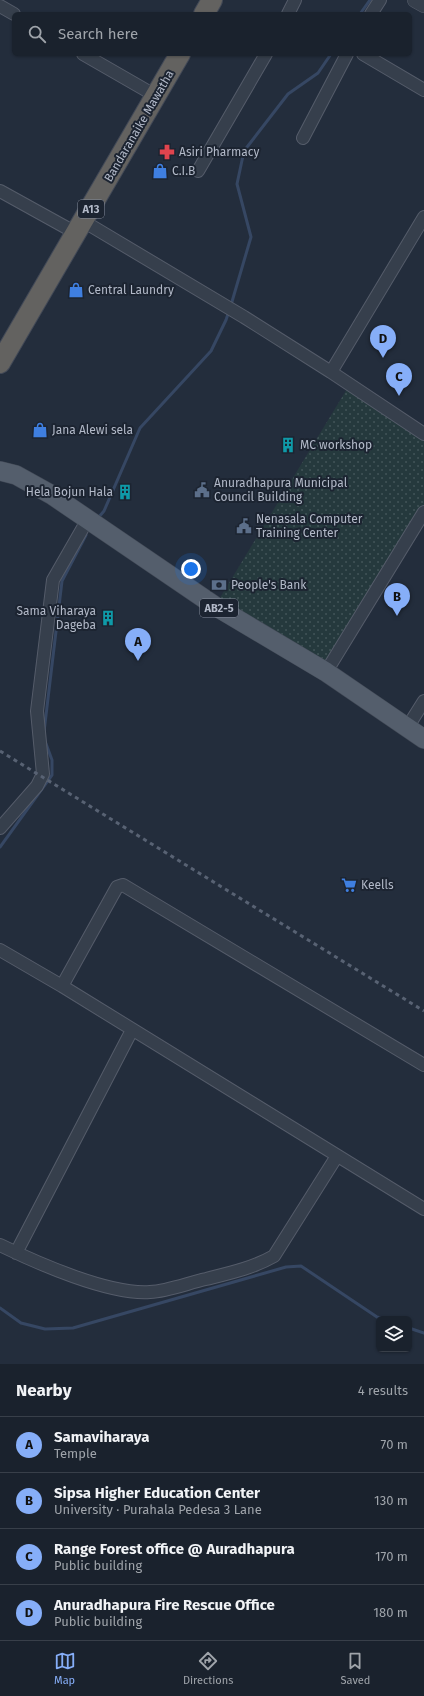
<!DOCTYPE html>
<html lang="en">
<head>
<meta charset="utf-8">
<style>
	:root { --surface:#1a222d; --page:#232a35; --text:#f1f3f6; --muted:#9fa4aa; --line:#383f49; --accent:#86aef8 }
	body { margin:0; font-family:"Fira Sans",sans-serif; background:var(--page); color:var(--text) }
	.controls { position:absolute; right:12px; bottom:12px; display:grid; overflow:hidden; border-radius:6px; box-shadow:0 1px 3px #0004 }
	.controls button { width:36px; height:36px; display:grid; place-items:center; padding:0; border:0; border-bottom:1px solid var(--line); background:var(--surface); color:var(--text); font:20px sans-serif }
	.you { position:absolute; left:191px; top:569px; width:14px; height:14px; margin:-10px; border:3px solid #fff; border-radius:50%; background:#1a73e8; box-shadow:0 0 0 6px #1a73e833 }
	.badge { display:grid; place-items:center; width:26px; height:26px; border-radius:50%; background:var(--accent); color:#111; font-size:13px; font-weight:700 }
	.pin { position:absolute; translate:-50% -33px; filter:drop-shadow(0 1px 2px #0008) }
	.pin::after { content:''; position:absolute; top:21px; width:14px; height:12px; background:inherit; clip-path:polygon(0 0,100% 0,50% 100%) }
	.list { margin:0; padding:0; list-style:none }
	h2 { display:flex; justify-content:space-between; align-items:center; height:52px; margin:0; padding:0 16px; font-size:17px }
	h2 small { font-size:13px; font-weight:400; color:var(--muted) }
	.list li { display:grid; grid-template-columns:26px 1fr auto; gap:12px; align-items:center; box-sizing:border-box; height:56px; padding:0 16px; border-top:1px solid var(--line) }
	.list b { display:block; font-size:15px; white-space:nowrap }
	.list p { margin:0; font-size:13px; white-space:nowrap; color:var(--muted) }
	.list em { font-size:13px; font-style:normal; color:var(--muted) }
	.icon { flex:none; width:22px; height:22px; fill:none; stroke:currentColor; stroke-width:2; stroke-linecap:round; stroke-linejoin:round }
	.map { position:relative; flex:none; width:424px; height:1364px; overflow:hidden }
	.search { position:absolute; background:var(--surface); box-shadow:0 1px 3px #0004; left:12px; right:12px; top:12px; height:44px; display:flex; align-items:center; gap:10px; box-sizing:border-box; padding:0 14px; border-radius:6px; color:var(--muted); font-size:15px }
	.sheet { height:276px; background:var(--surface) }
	nav { display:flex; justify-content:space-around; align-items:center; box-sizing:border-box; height:56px; border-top:1px solid var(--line); background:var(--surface); font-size:11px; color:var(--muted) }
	nav a { display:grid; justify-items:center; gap:2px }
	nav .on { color:var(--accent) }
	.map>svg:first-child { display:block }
	.grass { fill:url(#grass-dots) }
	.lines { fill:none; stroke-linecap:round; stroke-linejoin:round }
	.stream { stroke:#364763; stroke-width:3 }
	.minor-casing { stroke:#555c6a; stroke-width:14 }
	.tertiary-casing { stroke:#555c6a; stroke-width:16 }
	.primary-casing { stroke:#404855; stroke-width:20 }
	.trunk-casing { stroke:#424957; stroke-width:22 }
	.minor { stroke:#363f4c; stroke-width:12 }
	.tertiary { stroke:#363f4c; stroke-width:15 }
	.primary { stroke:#545e6c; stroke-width:19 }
	.trunk { stroke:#636260; stroke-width:20 }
	.rail { stroke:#586273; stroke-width:3; stroke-dasharray:4 4; stroke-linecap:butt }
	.labels { text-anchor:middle; stroke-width:4; stroke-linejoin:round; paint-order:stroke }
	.shield { fill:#1c2431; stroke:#858c9b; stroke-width:1 }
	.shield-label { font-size:11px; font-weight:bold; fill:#b2b9c8 }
	.street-label { font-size:12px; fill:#b2b9c8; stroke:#1c2431 }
	.poi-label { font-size:12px; fill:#b2b9c8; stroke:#1c2431; text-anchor:start }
</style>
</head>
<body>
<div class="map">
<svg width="424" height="1364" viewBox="0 0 424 1364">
	<defs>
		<pattern id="grass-dots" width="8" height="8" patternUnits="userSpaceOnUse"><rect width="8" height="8" fill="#25393d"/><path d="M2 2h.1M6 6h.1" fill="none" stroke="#425458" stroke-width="1.8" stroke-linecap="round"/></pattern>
	</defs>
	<rect width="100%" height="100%" fill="#232d3c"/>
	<path class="grass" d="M350 384 424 434V512L326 672 215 606Z"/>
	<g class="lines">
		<path class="stream" d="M360 14 370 0
			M231 305 251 237 237 184 244 151 288 94 318 73 331 54
			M98 518 104 511 140 428 211 351 226 320 229 311
			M44 732 62 581 86 535
			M0 847 52 775V760L45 741
			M0 1308 21 1323 45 1329 73 1328 286 1267 301 1266 377 1317 384 1319
			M409 1328 424 1333"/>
		<g class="minor-casing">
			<path id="minor" d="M0 6 14 14
				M288 14 295 0
				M371 14 380 0
				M83 54 156 96
				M363 54 424 90
				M303 138 347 54
				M198 171 266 54
				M0 191 76 233
				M83 221 244 317 331 372 424 434
				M331 372 424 217
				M326 672 424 512
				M407 728 424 701
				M0 828 37 786 43 774 37 711 53 580 88 519
				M0 950 62 986 424 1209
				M62 986 117 887 123 885 424 1065
				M0 1245C37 1263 109 1295 150 1292 168 1291 188 1283 206 1279 230 1273 253 1268 274 1256L337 1156
				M16 1253 132 1030"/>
		</g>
		<g class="tertiary-casing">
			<path id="tertiary" d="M415 0 424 5"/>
		</g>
		<g class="primary-casing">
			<path id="primary" d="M0 471 16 475 52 495 215 606 326 672 424 739"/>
		</g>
		<g class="trunk-casing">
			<path id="trunk" d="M204 14 212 0
				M0 363 180 54"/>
		</g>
		<use href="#minor" class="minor"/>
		<use href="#tertiary" class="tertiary"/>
		<use href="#primary" class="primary"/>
		<use href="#trunk" class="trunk"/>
		<path class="rail" d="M0 751 424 1011"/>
	</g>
	<defs>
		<g id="pharmacy-bare" transform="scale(1.2)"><path d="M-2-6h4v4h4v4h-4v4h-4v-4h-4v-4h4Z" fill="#e0444e" stroke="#1c2431" stroke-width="2.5" paint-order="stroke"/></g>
		<g id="shop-bare" transform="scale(1.2)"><path d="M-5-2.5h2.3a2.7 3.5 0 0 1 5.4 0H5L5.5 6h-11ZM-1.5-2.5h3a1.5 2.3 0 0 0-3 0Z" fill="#3f7fe0" stroke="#1c2431" stroke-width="2.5" paint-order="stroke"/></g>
		<g id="building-bare" transform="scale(1.2)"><path d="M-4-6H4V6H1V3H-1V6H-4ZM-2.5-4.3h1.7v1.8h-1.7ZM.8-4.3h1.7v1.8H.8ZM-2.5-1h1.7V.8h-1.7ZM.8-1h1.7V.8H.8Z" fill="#0f9aa8" stroke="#1c2431" stroke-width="2.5" paint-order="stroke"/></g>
		<g id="civic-bare" transform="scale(1.2)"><path d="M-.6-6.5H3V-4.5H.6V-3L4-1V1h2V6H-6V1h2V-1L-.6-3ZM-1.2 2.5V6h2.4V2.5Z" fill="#5c6f8a" stroke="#1c2431" stroke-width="2.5" paint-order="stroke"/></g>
		<g id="bank-bare" transform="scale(1.2)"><path d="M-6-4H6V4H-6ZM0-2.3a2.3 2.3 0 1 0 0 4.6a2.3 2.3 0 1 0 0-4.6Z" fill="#5c6f8a" stroke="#1c2431" stroke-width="2.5" paint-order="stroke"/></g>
		<g id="supermarket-bare" transform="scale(1.2)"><path d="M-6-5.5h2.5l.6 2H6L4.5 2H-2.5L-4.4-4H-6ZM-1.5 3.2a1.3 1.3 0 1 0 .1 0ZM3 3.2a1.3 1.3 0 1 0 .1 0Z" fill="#3f7fe0" stroke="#1c2431" stroke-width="2.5" paint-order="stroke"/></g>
	</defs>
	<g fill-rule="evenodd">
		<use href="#pharmacy-bare" x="167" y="152"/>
		<use href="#shop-bare" x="160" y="171"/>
		<use href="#shop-bare" x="76" y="290"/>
		<use href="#shop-bare" x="40" y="430"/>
		<use href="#building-bare" x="288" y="445"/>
		<use href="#civic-bare" x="202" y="490"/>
		<use href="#building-bare" x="125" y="492"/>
		<use href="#civic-bare" x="244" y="526"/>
		<use href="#bank-bare" x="219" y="585"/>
		<use href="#building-bare" x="108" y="618"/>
		<use href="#supermarket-bare" x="349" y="885"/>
	</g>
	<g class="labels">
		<g class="shield">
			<rect x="78" y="200" width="26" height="18" rx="3"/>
			<rect x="200" y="599" width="38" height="18" rx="3"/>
		</g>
		<g class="shield-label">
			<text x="91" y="213">A13</text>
			<text x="219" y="612">AB2-5</text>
		</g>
		<g class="street-label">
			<text transform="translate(139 126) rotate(-60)" y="4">Bandaranaike Mawatha</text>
		</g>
		<g class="poi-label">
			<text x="179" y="156">Asiri Pharmacy</text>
			<text x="172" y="175">C.I.B</text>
			<text x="88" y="294">Central Laundry</text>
			<text x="52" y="434">Jana Alewi sela</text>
			<text x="300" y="449">MC workshop</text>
			<text x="214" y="487">Anuradhapura Municipal<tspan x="214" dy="14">Council Building</tspan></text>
			<text x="113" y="496" text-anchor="end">Hela Bojun Hala</text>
			<text x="256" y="523">Nenasala Computer<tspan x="256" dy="14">Training Center</tspan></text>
			<text x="231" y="589">People's Bank</text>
			<text x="96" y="615" text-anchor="end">Sama Viharaya<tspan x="96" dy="14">Dageba</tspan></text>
			<text x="361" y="889">Keells</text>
		</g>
	</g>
</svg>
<div class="controls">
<button><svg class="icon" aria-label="layers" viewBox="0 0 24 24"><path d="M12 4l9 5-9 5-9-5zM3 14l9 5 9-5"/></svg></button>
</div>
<div class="you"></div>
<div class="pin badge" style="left:138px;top:661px">A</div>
<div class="pin badge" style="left:397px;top:616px">B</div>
<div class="pin badge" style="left:399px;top:396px">C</div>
<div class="pin badge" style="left:383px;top:358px">D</div>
<div class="search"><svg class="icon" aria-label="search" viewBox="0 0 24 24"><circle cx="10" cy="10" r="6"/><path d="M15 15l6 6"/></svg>Search here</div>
</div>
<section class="sheet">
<h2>Nearby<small>4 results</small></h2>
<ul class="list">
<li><span class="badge">A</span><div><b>Samaviharaya</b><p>Temple</p></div><em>70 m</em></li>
<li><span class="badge">B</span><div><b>Sipsa Higher Education Center</b><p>University · Purahala Pedesa 3 Lane</p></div><em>130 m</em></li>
<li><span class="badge">C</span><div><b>Range Forest office @ Auradhapura</b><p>Public building</p></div><em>170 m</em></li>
<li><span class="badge">D</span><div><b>Anuradhapura Fire Rescue Office</b><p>Public building</p></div><em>180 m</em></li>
</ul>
</section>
<nav>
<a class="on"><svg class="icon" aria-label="map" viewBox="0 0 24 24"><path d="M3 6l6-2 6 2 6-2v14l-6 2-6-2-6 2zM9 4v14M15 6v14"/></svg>Map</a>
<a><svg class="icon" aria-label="directions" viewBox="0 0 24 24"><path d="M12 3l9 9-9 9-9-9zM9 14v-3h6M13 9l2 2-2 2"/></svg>Directions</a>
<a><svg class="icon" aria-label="saved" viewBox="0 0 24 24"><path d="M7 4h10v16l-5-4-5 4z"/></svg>Saved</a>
</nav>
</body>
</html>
